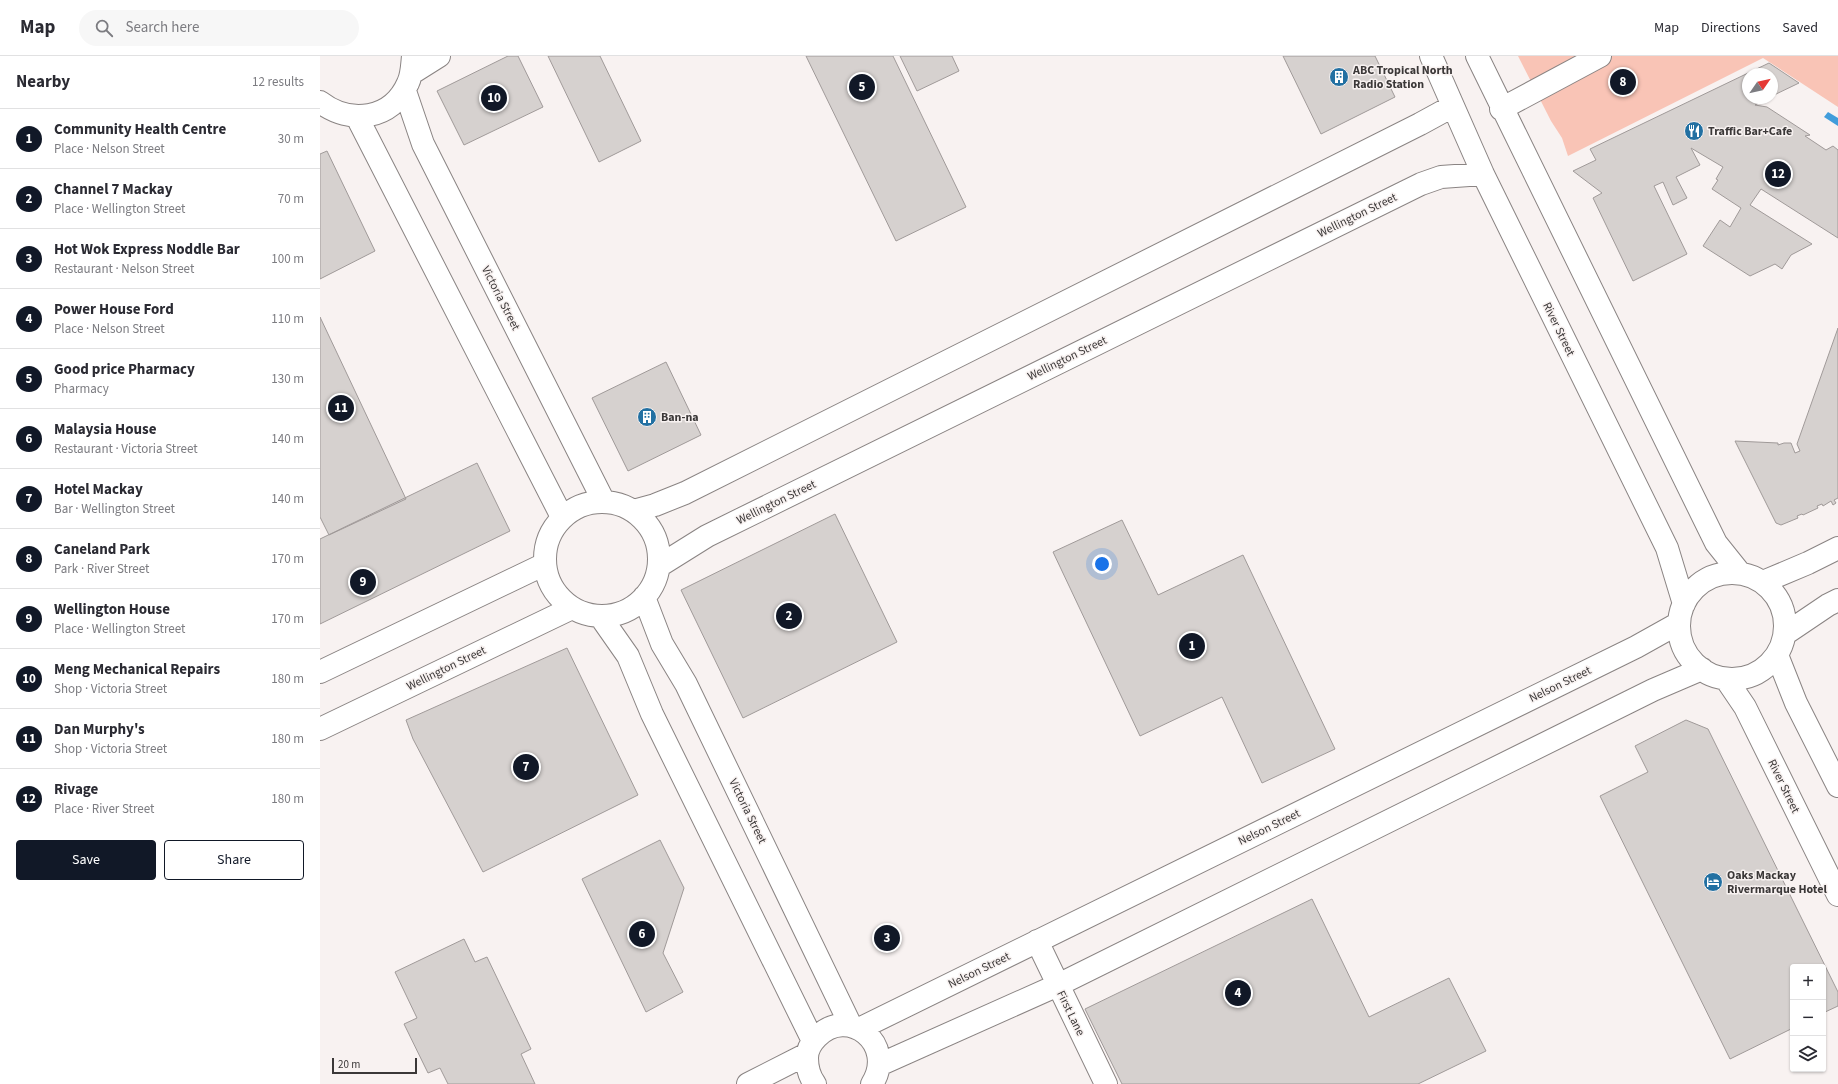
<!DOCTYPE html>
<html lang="en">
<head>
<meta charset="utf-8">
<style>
	:root { --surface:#fff; --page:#f7f7f7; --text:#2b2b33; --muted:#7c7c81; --line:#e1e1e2; --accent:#111827 }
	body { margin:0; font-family:"Source Sans 3",sans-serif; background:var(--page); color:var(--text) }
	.controls { position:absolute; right:12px; bottom:12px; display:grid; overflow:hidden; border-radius:4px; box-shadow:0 1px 3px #0004 }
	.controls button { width:36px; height:36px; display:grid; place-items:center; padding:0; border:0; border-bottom:1px solid var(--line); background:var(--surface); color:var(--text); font:20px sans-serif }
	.compass { position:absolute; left:1422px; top:12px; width:36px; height:36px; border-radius:50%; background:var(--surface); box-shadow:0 1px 3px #0004; rotate:56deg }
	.scale { position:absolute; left:12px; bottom:10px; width:85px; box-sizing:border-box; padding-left:4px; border:2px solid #3b3838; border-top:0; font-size:11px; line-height:14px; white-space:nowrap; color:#3b3838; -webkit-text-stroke:3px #f8f2f1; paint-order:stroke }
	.you { position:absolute; left:782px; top:508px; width:14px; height:14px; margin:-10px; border:3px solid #fff; border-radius:50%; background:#1a73e8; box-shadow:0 0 0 6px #1a73e833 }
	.badge { display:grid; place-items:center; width:26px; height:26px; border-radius:50%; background:var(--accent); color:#fff; font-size:13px; font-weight:700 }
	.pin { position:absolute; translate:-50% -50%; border:2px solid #fff; box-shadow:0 1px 4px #0006 }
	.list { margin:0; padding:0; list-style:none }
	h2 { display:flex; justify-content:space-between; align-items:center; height:52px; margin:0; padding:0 16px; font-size:17px }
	h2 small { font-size:13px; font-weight:400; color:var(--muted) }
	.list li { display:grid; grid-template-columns:26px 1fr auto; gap:12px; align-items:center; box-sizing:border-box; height:60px; padding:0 16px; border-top:1px solid var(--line) }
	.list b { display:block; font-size:15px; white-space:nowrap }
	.list p { margin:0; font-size:13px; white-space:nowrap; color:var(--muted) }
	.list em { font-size:13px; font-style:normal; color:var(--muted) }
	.actions { display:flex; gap:8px; padding:12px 16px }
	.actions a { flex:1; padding:9px 0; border:1px solid var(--accent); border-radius:4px; text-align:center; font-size:14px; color:var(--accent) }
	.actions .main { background:var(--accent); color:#fff }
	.icon { flex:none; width:22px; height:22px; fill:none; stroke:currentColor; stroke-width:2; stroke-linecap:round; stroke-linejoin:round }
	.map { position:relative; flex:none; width:1518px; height:1028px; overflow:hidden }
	header { display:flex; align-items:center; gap:24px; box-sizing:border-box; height:56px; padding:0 20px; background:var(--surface); border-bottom:1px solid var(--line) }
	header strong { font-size:19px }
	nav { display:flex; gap:22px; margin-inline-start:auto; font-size:14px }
	.search { width:280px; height:36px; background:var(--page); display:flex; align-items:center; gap:10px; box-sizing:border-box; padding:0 14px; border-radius:22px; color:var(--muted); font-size:15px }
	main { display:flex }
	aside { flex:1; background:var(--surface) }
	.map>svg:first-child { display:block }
	.green { fill:#f9c4b6 }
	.water { fill:#419ddb }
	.building { fill:#d6d1cf; stroke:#a09a99 }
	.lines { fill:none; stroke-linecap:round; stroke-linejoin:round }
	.minor-casing { stroke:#8a8483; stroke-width:24 }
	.minor { stroke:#fff; stroke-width:22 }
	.labels { text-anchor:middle; stroke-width:3; stroke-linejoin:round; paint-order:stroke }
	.poi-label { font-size:12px; font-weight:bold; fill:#3b3838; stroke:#f8f2f1; text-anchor:start }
	.street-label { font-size:12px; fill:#3b3838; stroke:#f8f2f1 }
</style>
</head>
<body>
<header>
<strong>Map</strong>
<div class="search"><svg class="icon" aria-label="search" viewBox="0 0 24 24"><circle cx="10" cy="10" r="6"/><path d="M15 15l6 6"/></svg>Search here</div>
<nav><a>Map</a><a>Directions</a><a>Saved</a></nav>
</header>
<main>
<aside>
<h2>Nearby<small>12 results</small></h2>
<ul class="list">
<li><span class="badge">1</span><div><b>Community Health Centre</b><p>Place · Nelson Street</p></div><em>30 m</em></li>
<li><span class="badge">2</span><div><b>Channel 7 Mackay</b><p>Place · Wellington Street</p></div><em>70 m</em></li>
<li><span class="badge">3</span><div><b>Hot Wok Express Noddle Bar</b><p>Restaurant · Nelson Street</p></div><em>100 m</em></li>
<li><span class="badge">4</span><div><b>Power House Ford</b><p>Place · Nelson Street</p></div><em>110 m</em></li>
<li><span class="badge">5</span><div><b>Good price Pharmacy</b><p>Pharmacy</p></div><em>130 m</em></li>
<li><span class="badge">6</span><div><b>Malaysia House</b><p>Restaurant · Victoria Street</p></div><em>140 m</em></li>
<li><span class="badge">7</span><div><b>Hotel Mackay</b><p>Bar · Wellington Street</p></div><em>140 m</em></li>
<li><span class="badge">8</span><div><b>Caneland Park</b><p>Park · River Street</p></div><em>170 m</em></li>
<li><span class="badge">9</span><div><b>Wellington House</b><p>Place · Wellington Street</p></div><em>170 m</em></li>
<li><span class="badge">10</span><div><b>Meng Mechanical Repairs</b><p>Shop · Victoria Street</p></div><em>180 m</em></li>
<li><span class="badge">11</span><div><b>Dan Murphy's</b><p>Shop · Victoria Street</p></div><em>180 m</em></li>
<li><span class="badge">12</span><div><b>Rivage</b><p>Place · River Street</p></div><em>180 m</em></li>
</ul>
<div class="actions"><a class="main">Save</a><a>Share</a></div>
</aside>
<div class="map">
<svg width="1518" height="1028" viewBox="0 0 1518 1028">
	<rect width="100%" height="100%" fill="#f8f2f1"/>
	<path class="green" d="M1198 0H1518V51L1443 2 1248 100 1242 82 1231 65Z"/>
	<path class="water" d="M1508 56 1518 62V70L1504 61Z"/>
	<path class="building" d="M188 0H198L223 51 144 89 117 35Z
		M228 0H280L321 85 279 106Z
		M486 0H573L646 151 576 185Z
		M580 0H632L639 15 597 35Z
		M963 0H1055L1075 41 1001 78Z
		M1449 7 1479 27 1452 40V18H1428V42H1448L1435 49 1447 51 1490 79 1485 80 1506 94 1513 90 1518 94V182L1441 133 1430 149 1492 188 1471 199 1462 213 1455 208 1430 220 1383 190 1400 164 1410 171 1421 152 1392 133 1398 124 1396 123 1403 111 1371 92 1380 109 1356 121 1367 142 1353 149 1343 126 1334 130 1367 198 1313 225 1273 142 1282 137 1253 115 1276 104 1270 93Z
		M7 95 55 195 0 223V98Z
		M0 261 86 443 9 479 0 461Z
		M1518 272V442L1514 444 1516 447 1513 449 1511 445 1503 450 1502 448 1497 450 1498 452 1483 459 1482 458 1477 460 1478 462 1461 469 1456 467 1415 385 1458 387V389L1464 387H1471L1475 397 1480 395 1477 388Z
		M346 306 381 379 308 415 272 342Z
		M157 407 190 475 0 568V483Z
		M515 458 577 586 423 662 361 534Z
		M802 464 838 539 923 499 1015 693 942 727 902 641 820 680 733 496Z
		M247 592 318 739 163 816 93 683 86 664Z
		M1366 664 1388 673 1518 936V950L1503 957V911H1473V972L1410 1003 1280 740 1328 716 1315 690Z
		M340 784 364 832 343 897 363 936 326 956 262 823Z
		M992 843 1049 961 1129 922 1166 995 1098 1028H802L765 953Z
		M144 883 155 906 167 901 211 993 201 998 215 1028H128L120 1012 108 1017 84 968 97 962 75 916Z"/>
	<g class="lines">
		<g class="minor-casing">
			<path id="minor" d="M1111 0 1163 118 1347 492 1364 548
				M1157 0 1396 487 1420 517
				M92 17 119 0
				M85 35 103 88 284 446
				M0 46C30 69 72 64 88 27 92 19 92 9 93 0
				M1181 53 1280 0
				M37 61 242 461
				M225 503a57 57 0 1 1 114 0a57 57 0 1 1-114 0Z
				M313 455 335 449 365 437 1100 68 1133 50
				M339 510 387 480 1101 128 1121 121 1163 118
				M1359 570a53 53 0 1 1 106 0a53 53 0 1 1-106 0Z
				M1443 526 1488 507 1518 492
				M324 541 342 588 366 628 531 970
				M280 560 308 600 332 658 493 985
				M1465 578 1508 549 1518 544
				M1457 599 1476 647 1518 730
				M0 616 225 508
				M1406 623 1425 651 1518 839
				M0 673 252 552
				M717 885 786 1028
				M539 973 1316 591 1359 567
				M559 1009 738 929 1333 634 1382 613
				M428 1028 487 998
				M495 1028C489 1020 487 1012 487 1002 487 994 491 987 497 981 528 949 577 988 552 1028"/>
		</g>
		<use href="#minor" class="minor"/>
	</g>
	<defs>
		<g id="building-disc" transform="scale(1)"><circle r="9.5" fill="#2270a2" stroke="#f8f2f1"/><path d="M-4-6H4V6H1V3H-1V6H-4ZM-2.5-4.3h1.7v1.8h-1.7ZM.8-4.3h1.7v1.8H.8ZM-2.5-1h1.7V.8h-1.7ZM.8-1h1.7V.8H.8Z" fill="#fff"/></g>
		<g id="restaurant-disc" transform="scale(1)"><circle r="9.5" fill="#2270a2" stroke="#f8f2f1"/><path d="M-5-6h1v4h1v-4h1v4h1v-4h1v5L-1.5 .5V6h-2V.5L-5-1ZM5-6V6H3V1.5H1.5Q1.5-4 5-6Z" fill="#fff"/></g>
		<g id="hotel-disc" transform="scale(1)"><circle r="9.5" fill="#2270a2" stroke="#f8f2f1"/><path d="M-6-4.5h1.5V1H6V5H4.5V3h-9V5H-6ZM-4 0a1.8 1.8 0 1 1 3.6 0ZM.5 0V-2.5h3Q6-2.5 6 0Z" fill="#fff"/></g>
	</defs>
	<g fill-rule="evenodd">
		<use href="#building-disc" x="1019" y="21"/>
		<use href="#restaurant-disc" x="1374" y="75"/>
		<use href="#building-disc" x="327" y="361"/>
		<use href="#hotel-disc" x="1393" y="826"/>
	</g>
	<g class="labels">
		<g class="poi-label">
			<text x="1033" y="18">ABC Tropical North<tspan x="1033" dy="14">Radio Station</tspan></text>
			<text x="1388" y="79">Traffic Bar+Cafe</text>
			<text x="341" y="365">Ban-na</text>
			<text x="1407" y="823">Oaks Mackay<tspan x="1407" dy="14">Rivermarque Hotel</tspan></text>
		</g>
		<g class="street-label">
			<text transform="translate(1037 159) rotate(-26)" y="4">Wellington Street</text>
			<text transform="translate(181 242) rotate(63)" y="4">Victoria Street</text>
			<text transform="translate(1239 273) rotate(64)" y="4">River Street</text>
			<text transform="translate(747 302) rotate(-26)" y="4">Wellington Street</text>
			<text transform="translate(456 446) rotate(-26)" y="4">Wellington Street</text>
			<text transform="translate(126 612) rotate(-26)" y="4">Wellington Street</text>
			<text transform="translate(1240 628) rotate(-26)" y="4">Nelson Street</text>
			<text transform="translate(1464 730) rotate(64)" y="4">River Street</text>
			<text transform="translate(428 755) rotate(64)" y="4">Victoria Street</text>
			<text transform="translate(949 771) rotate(-26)" y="4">Nelson Street</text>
			<text transform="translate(659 914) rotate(-26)" y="4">Nelson Street</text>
			<text transform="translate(751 957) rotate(64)" y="4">First Lane</text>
		</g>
	</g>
</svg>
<div class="controls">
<button>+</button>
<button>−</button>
<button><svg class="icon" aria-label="layers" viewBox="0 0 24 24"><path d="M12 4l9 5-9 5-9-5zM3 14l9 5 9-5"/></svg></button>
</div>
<svg class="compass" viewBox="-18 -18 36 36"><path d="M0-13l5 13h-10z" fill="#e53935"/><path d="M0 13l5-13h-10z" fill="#7c7c81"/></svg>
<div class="scale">20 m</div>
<div class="you"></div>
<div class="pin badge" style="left:872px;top:590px">1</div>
<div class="pin badge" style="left:469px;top:560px">2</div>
<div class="pin badge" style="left:567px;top:882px">3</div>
<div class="pin badge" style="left:918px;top:937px">4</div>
<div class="pin badge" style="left:542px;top:31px">5</div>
<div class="pin badge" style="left:322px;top:878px">6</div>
<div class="pin badge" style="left:206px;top:711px">7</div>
<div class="pin badge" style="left:1303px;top:26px">8</div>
<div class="pin badge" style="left:43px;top:526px">9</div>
<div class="pin badge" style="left:174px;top:42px">10</div>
<div class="pin badge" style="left:21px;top:352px">11</div>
<div class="pin badge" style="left:1458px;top:118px">12</div>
</div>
</main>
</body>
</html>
